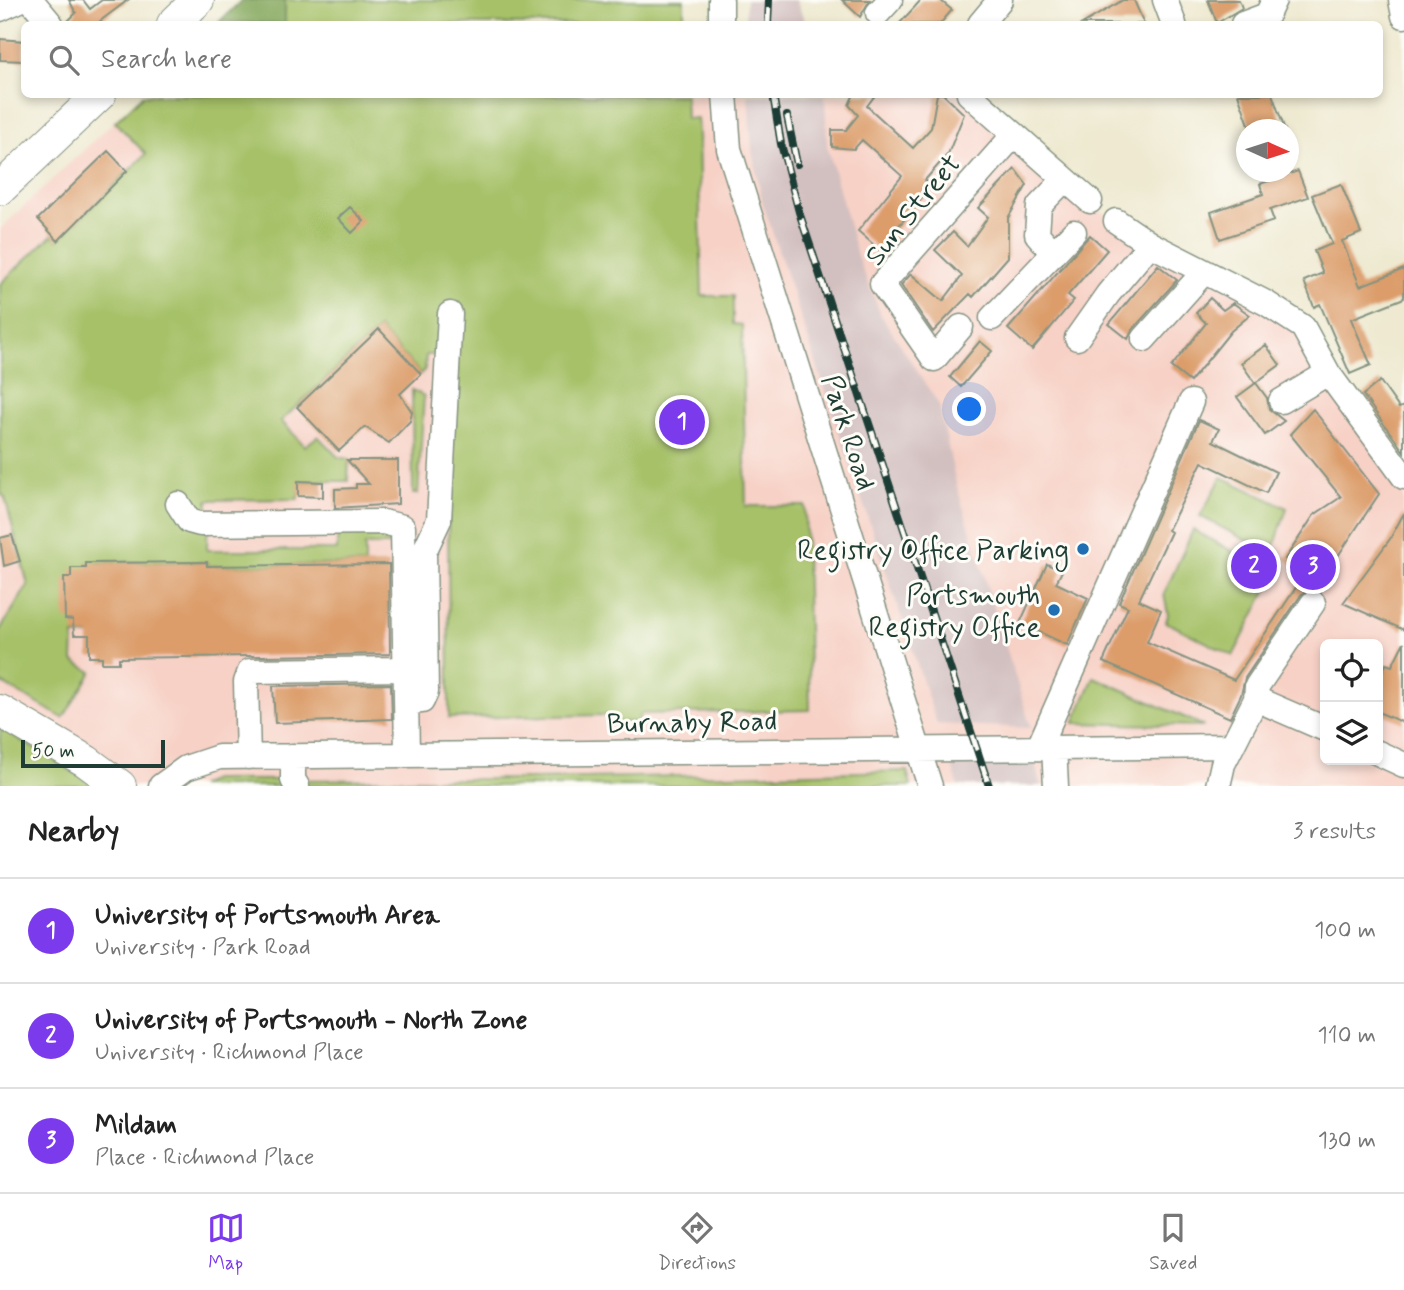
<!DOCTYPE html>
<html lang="en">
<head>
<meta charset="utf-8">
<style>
	:root { --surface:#fff; --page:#f6f6f6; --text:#222; --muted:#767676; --line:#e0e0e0; --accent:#7c3aed }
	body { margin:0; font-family:Mynerve,sans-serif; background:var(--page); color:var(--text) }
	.controls { position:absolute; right:21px; bottom:21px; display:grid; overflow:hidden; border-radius:10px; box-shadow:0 4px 10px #0003 }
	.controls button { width:63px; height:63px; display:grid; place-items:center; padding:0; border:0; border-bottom:2px solid var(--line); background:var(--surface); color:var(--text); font:35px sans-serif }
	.compass { position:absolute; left:1236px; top:119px; width:63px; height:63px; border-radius:50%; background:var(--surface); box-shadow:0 4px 10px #0003; rotate:93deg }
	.scale { position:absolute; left:21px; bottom:18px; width:144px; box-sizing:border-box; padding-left:7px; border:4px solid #1f3d34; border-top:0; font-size:19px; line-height:24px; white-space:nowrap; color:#1f3d34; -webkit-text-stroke:5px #fdfcf7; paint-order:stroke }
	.you { position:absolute; left:970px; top:410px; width:24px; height:24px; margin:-18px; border:5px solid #fff; border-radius:50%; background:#1a73e8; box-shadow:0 0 0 10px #1a73e833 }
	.badge { display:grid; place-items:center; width:46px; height:46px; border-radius:50%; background:var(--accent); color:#fff; font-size:23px; font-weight:700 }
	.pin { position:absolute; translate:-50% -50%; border:4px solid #fff; box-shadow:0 2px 7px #0006 }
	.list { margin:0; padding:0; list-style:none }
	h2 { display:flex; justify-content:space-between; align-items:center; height:91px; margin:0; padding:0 28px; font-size:30px }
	h2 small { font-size:23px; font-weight:400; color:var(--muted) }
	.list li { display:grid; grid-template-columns:46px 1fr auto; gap:21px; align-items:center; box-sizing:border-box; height:105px; padding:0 28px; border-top:2px solid var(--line) }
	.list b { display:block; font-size:26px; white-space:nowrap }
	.list p { margin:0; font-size:23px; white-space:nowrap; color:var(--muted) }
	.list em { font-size:23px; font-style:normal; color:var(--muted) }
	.icon { flex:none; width:38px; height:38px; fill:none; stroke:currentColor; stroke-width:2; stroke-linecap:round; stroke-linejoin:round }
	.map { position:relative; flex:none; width:1404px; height:786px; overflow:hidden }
	.search { position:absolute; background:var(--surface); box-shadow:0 4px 10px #0003; left:21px; right:21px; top:21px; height:77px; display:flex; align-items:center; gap:18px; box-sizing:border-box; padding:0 24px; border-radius:10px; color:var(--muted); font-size:26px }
	.sheet { height:406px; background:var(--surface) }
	nav { display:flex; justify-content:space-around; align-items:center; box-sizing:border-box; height:98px; border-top:2px solid var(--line); background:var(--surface); font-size:19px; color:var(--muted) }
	nav a { display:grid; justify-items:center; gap:4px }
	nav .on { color:var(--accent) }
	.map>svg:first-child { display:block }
	.built { fill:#f7d1c6; fill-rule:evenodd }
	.industrial { fill:#d2bfbf }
	.green { fill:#a6c168; stroke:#627f4e; stroke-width:2 }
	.forest { fill:#84a75c; stroke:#527248; stroke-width:2 }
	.building { fill:#dc9d6a }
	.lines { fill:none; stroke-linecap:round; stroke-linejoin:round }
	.minor-casing { stroke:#869382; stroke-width:27 }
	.major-casing { stroke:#869382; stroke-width:34 }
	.minor { stroke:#fff; stroke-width:24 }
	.major { stroke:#fff; stroke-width:32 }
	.rail-casing { stroke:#1f3d34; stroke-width:8 }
	.rail { stroke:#fdfcf7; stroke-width:5; stroke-dasharray:16; stroke-linecap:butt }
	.poi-dot { fill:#1f6fb2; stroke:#fdfcf7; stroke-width:2.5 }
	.labels { text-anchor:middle; stroke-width:6; stroke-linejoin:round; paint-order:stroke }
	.street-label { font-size:28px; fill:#1f3d34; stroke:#fdfcf7 }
	.poi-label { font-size:28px; fill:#1f3d34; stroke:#fdfcf7; text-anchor:end }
</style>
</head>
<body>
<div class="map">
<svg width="1404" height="786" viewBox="0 0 1404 786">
	<rect width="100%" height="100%" fill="#fdfcf7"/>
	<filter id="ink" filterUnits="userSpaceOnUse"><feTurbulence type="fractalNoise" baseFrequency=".0143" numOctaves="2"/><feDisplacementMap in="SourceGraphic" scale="14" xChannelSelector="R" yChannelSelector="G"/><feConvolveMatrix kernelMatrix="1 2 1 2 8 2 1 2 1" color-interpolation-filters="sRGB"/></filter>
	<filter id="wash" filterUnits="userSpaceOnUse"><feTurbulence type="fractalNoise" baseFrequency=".00686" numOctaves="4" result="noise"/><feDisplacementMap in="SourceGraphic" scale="28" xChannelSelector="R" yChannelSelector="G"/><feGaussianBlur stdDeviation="1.57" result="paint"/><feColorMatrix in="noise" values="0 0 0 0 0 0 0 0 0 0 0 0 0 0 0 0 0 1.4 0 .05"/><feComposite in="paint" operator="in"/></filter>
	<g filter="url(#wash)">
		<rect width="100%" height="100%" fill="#eee9d0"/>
		<path class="built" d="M142 95H969L1101 211 1150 244 1303 327 1404 477V786H0V229ZM1325 644H1378V760H1325Z"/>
		<path class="industrial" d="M746 0H796L806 24H745Z
			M748 95H825L827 145 857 256 881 315 939 405 956 484 1031 728 937 724 763 204 752 150Z
			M1033 758 1041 786H958L951 762Z"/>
		<path class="green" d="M285 0H684V24H285Z
			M143 95H685L686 119 697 118 698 133 702 296H733V324L742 325 746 506H805L810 710 640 714 639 722H609L608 715 449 718 448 495 440 355H426L425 369 421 374 379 329 281 421 305 446 318 436 338 457 349 459 348 481H299L298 499 208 500 207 550H337V531H387L396 545H365V564L207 566V562L87 563 89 635 74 636 73 661 92 672 63 718 0 682V630L28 585 5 498 0 492V284L52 235 58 240 146 154 115 122Z
			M412 390 424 396 418 494H413Z
			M1222 477 1287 508 1272 554 1200 516Z
			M1193 530 1275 574 1233 656 1166 622 1168 615 1164 594Z
			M1094 677 1204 726 1074 723Z
			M0 728 97 786H1Z
			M907 771 911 786H199L213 780 535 779Z"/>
		<path class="forest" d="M242 0H285V24L219 22Z"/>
		<g id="blocks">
			<path class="building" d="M69 0H83L90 9 102 0H128L100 21 103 24H65L76 13Z
				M842 0H870L860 17Z
				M921 0H940L952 10 940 24H899Z
				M1123 0H1134L1144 24H1082Z
				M1208 0H1239L1242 8 1217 23Z
				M0 39 24 41V61L0 60Z
				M854 94H876L867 106 913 148 931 128 937 94H943L964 114 948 154 925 180 932 186 892 234 895 237 882 252 858 231 902 176 862 140 854 149 832 147V130H846L858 115 849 105Z
				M1238 94H1272L1285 130H1251Z
				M108 151 127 171 58 241 38 219Z
				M1015 169 1027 185 1008 218V257L973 297 970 294 933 332 901 285 911 274 943 301 962 276 935 250 953 232 967 246 988 217 978 208Z
				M1298 171 1308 197 1270 210 1274 221 1220 239 1211 212 1263 194 1260 184Z
				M1341 184 1361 233 1342 241 1360 286 1404 269V298L1351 319 1371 365 1350 374 1320 304 1314 307 1304 281 1323 273 1314 251 1332 244 1312 195Z
				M350 207 364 221 352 233 338 218Z
				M1090 235 1107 250 1068 295 1074 300 1032 350 1008 329Z
				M1158 265 1177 280 1133 329 1128 339 1109 324Z
				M1210 298 1223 310 1233 303 1250 315 1231 331 1190 382 1171 367 1206 323 1196 313Z
				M379 329 421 374 400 394 412 412 410 421 389 443 365 427 339 451 297 407Z
				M980 341 992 351 961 387 950 377Z
				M1266 345 1280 365 1255 383 1241 363Z
				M1380 381 1399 408 1404 406V452L1363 395Z
				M1256 383 1267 398 1269 409 1284 421 1265 435 1237 397Z
				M1313 409 1379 494 1316 589H1307L1301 595 1245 678 1241 695 1230 718 1103 662 1128 607 1119 603 1199 420 1219 429 1213 441 1276 472 1266 493 1202 462 1168 530 1171 532 1139 600 1161 610 1147 642 1234 680 1305 574 1285 559 1314 515 1341 497 1290 434Z
				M347 460H398V504L335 508V489L356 488V484H369Z
				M298 481 323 482V497L298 496Z
				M1404 513V630L1343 603 1390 539Z
				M12 535 20 561 4 566 0 538Z
				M207 562V566L389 564 390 654 119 658V663H102V657H89V635H74L73 620 65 619 64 577H71V568H86V563Z
				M1047 564 1062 571 1056 583 1088 598 1067 645 1020 623Z
				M1404 642V723L1378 712V682L1386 664 1392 666Z
				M391 684 392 719 275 723 273 686Z"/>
		</g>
	</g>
	<g filter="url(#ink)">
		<use href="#blocks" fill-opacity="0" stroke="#869382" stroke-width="2"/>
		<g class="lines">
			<g class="minor-casing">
				<path id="minor" d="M31 0 51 24
					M721 0V24
					M1165 0 1174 24
					M1401 0 1404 16
					M0 9 20 0
					M878 13 890 0
					M980 24 1000 0
					M1243 24 1267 15 1274 0
					M725 94 729 149 930 786
					M969 94 1090 201
					M1116 221 1150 244 1266 303 1303 327 1328 373 1404 477
					M1053 252 1037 234 1039 206 1064 180
					M992 318 1074 232
					M961 327 934 359 882 284 1013 136
					M1077 338 1108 294 1150 244
					M1144 339 1204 272
					M1281 401 1328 373
					M178 504 189 521 200 524 383 522 403 527 407 754
					M1256 699 1257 686 1313 603
					M407 702 422 701 426 692 424 552 439 520 450 314
					M1039 747 1191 402
					M1054 747 1056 786
					M1378 753 1404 765
					M293 756V780L297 786
					M248 757 246 682 250 671 406 669
					M161 786 186 768 219 757 1231 746
					M1218 786 1223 764 1256 699 1325 729"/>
			</g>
			<g class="major-casing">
				<path id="major" d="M173 24 198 0
					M0 189 100 94
					M0 711 86 761 120 786"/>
			</g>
			<use href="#minor" class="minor"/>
			<use href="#major" class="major"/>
			<g class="rail-casing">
				<path id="rail" d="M768 24 769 0
					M773 94 781 144 799 212 989 786
					M787 116 797 164"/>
			</g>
			<use href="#rail" class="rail"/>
		</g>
	</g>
	<g class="poi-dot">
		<circle cx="1083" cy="549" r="7"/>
		<circle cx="1054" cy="610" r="7"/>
	</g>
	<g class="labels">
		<g class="street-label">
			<text transform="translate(912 209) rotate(-51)" y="10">Sun Street</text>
			<text transform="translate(850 432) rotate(72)" y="10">Park Road</text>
			<text transform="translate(692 721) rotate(-1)" y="10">Burnaby Road</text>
		</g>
		<g class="poi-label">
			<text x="1069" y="559">Registry Office Parking</text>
			<text x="1040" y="604">Portsmouth<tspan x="1040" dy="32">Registry Office</tspan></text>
		</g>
	</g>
</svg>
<div class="controls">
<button><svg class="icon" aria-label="locate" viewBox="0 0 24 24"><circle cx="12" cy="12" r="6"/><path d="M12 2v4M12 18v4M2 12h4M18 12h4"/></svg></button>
<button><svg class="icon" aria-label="layers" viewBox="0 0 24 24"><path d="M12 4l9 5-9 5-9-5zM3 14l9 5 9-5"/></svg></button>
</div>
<svg class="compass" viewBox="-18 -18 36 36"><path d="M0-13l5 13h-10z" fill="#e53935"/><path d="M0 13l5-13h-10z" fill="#767676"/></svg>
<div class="scale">50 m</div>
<div class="you"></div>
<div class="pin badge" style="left:682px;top:422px">1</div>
<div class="pin badge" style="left:1254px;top:566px">2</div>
<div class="pin badge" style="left:1313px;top:567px">3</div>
<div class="search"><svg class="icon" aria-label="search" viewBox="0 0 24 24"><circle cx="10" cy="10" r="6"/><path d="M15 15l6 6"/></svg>Search here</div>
</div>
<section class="sheet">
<h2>Nearby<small>3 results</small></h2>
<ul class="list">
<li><span class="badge">1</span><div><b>University of Portsmouth Area</b><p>University · Park Road</p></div><em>100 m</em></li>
<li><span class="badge">2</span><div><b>University of Portsmouth - North Zone</b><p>University · Richmond Place</p></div><em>110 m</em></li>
<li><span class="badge">3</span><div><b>Mildam</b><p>Place · Richmond Place</p></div><em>130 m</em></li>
</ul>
</section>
<nav>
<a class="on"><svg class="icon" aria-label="map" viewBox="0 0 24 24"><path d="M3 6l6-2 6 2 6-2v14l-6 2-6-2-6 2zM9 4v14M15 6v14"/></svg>Map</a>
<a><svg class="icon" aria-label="directions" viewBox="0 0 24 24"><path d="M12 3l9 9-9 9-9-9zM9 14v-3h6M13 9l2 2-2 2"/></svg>Directions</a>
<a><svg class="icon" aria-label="saved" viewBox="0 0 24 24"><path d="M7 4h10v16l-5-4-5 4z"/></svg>Saved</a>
</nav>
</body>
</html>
